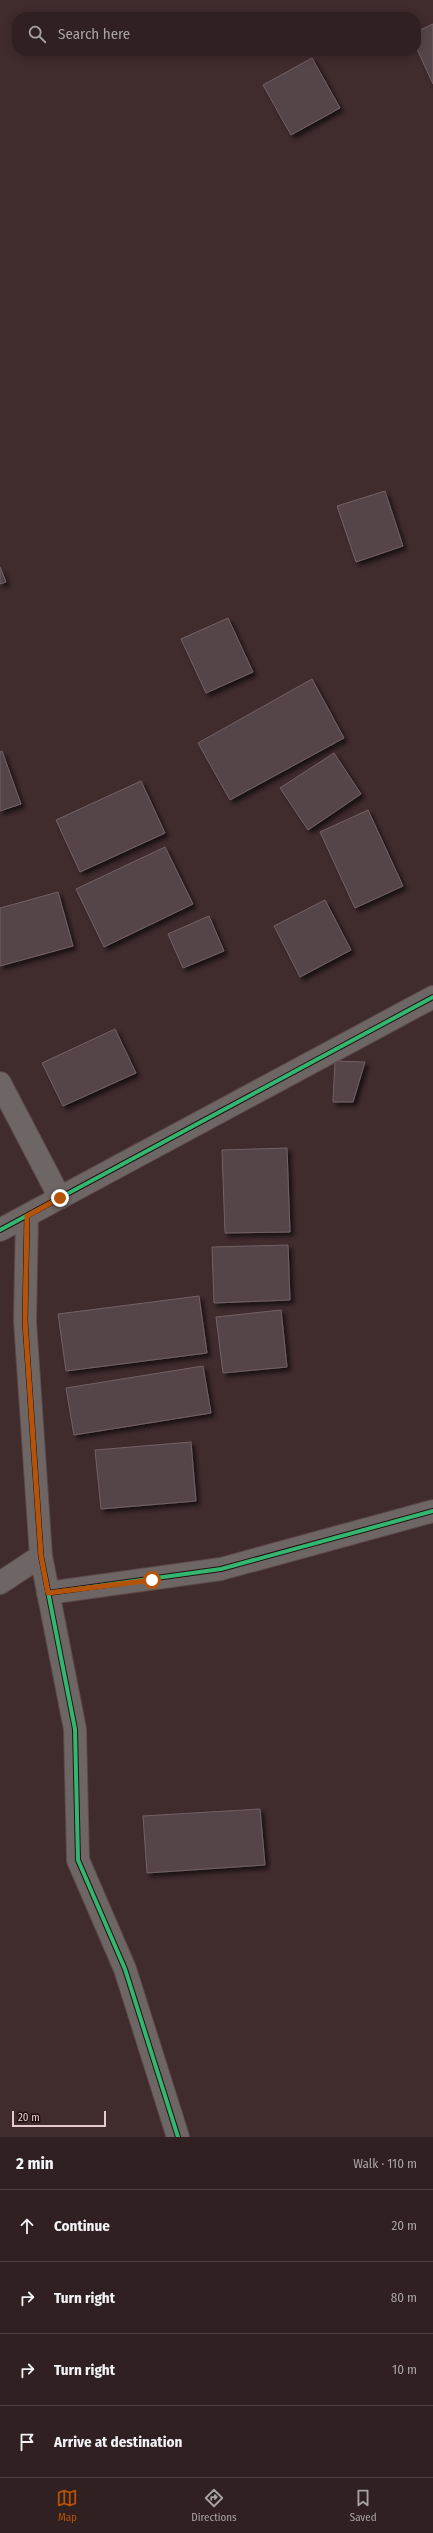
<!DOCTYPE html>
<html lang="en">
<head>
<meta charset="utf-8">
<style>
	:root { --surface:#302022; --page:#38282a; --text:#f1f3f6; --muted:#a8a3a5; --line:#4b3e40; --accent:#b45309 }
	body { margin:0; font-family:"Fira Sans Condensed",sans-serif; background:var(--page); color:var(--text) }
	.scale { position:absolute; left:12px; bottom:10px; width:94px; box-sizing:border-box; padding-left:4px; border:2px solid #e5cacc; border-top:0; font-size:11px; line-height:14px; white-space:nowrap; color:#e5cacc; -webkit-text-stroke:3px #231213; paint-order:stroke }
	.stop { position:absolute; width:12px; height:12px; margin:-9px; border:3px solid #b45309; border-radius:50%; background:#fff }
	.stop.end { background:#b45309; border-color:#fff; box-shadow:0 1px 4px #0008 }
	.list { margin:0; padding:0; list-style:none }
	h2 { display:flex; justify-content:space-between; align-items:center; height:52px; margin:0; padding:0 16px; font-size:17px }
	h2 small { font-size:13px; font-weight:400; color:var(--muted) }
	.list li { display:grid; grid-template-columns:26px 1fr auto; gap:12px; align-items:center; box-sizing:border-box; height:72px; padding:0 16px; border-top:1px solid var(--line) }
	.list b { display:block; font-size:15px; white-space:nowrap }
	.list em { font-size:13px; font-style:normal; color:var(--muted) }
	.icon { flex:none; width:22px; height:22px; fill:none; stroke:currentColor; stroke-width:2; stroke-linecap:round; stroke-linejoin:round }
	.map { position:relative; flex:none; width:433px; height:2137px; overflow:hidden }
	.search { position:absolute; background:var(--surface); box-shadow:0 2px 10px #0003; left:12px; right:12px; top:12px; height:44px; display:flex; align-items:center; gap:10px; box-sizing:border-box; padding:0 14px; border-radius:16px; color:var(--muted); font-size:15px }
	.sheet { height:340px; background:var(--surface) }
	nav { display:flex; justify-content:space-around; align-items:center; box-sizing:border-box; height:56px; border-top:1px solid var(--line); background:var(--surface); font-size:11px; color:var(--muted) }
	nav a { display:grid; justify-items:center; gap:2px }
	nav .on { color:var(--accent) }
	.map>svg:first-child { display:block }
	.building { fill:#554448; stroke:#736165; filter:url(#shadow) }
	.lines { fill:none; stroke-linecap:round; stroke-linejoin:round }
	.minor-casing { stroke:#5c494b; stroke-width:24 }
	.minor { stroke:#6e6565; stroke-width:22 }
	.cycleway-casing { stroke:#231213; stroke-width:6 }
	.cycleway { stroke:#33b770; stroke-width:4 }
	.route { stroke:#b45309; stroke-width:5 }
</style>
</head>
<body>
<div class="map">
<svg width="433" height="2137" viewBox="0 0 433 2137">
	<defs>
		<filter id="shadow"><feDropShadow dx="3.5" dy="3.5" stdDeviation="2" flood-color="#0009"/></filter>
	</defs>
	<rect width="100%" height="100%" fill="#402b2d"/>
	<path class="building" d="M433 24V84L416 47V32Z
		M312 58 340 108 291 135 263 85Z
		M385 491 403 546 356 562 337 506Z
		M0 567 6 582 0 584Z
		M228 618 253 672 206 693 181 639Z
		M312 679 344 738 230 800 198 743Z
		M2 751 21 804 0 811V752Z
		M334 753 361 794 308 830 280 788Z
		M141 781 165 833 80 872 56 820Z
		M368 810 403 886 355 908 320 832Z
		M165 847 193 904 104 947 76 889Z
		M58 892 73 946 0 966V908Z
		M325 900 351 950 300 977 274 926Z
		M209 916 224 951 183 968 168 934Z
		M115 1029 136 1073 63 1106 42 1063Z
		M335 1061 365 1062 353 1102H333Z
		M287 1148 290 1232 225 1233 222 1150Z
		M288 1245 290 1300 214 1303 212 1247Z
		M199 1296 207 1353 66 1371 58 1314Z
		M281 1310 287 1367 223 1373 216 1317Z
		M203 1366 211 1413 74 1435 66 1388Z
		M191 1442 196 1501 101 1509 95 1450Z
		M260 1809 265 1865 147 1873 143 1816Z"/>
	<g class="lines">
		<g class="minor-casing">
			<path id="minor" d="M0 1083 60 1198
				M27 1216 25 1321 41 1556 75 1729 78 1860 125 1969 178 2137
				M0 1230 433 997
				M0 1583 41 1556
				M48 1593 221 1569 433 1511"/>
		</g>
		<use href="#minor" class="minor"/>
		<g class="cycleway-casing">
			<path id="cycleway" d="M27 1216 25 1321 41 1556 75 1729 78 1860 125 1969 178 2137
				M0 1230 433 997
				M48 1593 221 1569 433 1511"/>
		</g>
		<use href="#cycleway" class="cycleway"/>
	</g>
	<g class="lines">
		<path class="route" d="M60 1198 27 1216 25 1321 41 1556 48 1593 152 1580"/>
	</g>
</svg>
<div class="scale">20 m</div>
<div class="stop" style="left:152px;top:1580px"></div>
<div class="stop end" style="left:60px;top:1198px"></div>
<div class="search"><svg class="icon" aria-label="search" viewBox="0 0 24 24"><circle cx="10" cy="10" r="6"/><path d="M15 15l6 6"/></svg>Search here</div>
</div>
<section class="sheet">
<h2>2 min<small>Walk · 110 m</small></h2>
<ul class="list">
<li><svg class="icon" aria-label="ahead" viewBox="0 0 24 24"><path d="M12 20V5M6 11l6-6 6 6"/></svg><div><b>Continue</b></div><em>20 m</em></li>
<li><svg class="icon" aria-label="right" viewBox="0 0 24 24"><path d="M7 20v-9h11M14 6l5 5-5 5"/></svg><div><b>Turn right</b></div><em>80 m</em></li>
<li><svg class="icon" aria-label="right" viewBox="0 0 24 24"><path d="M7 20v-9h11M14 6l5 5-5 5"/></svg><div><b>Turn right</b></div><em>10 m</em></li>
<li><svg class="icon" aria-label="arrive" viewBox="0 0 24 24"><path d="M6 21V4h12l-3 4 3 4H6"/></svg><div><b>Arrive at destination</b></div></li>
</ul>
</section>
<nav>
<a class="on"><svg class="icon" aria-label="map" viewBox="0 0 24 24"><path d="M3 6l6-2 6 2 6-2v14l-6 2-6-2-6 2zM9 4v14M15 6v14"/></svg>Map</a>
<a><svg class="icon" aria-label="directions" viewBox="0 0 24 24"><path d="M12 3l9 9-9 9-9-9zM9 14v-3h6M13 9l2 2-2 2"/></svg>Directions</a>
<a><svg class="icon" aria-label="saved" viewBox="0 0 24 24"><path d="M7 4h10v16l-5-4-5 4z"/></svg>Saved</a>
</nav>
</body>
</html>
